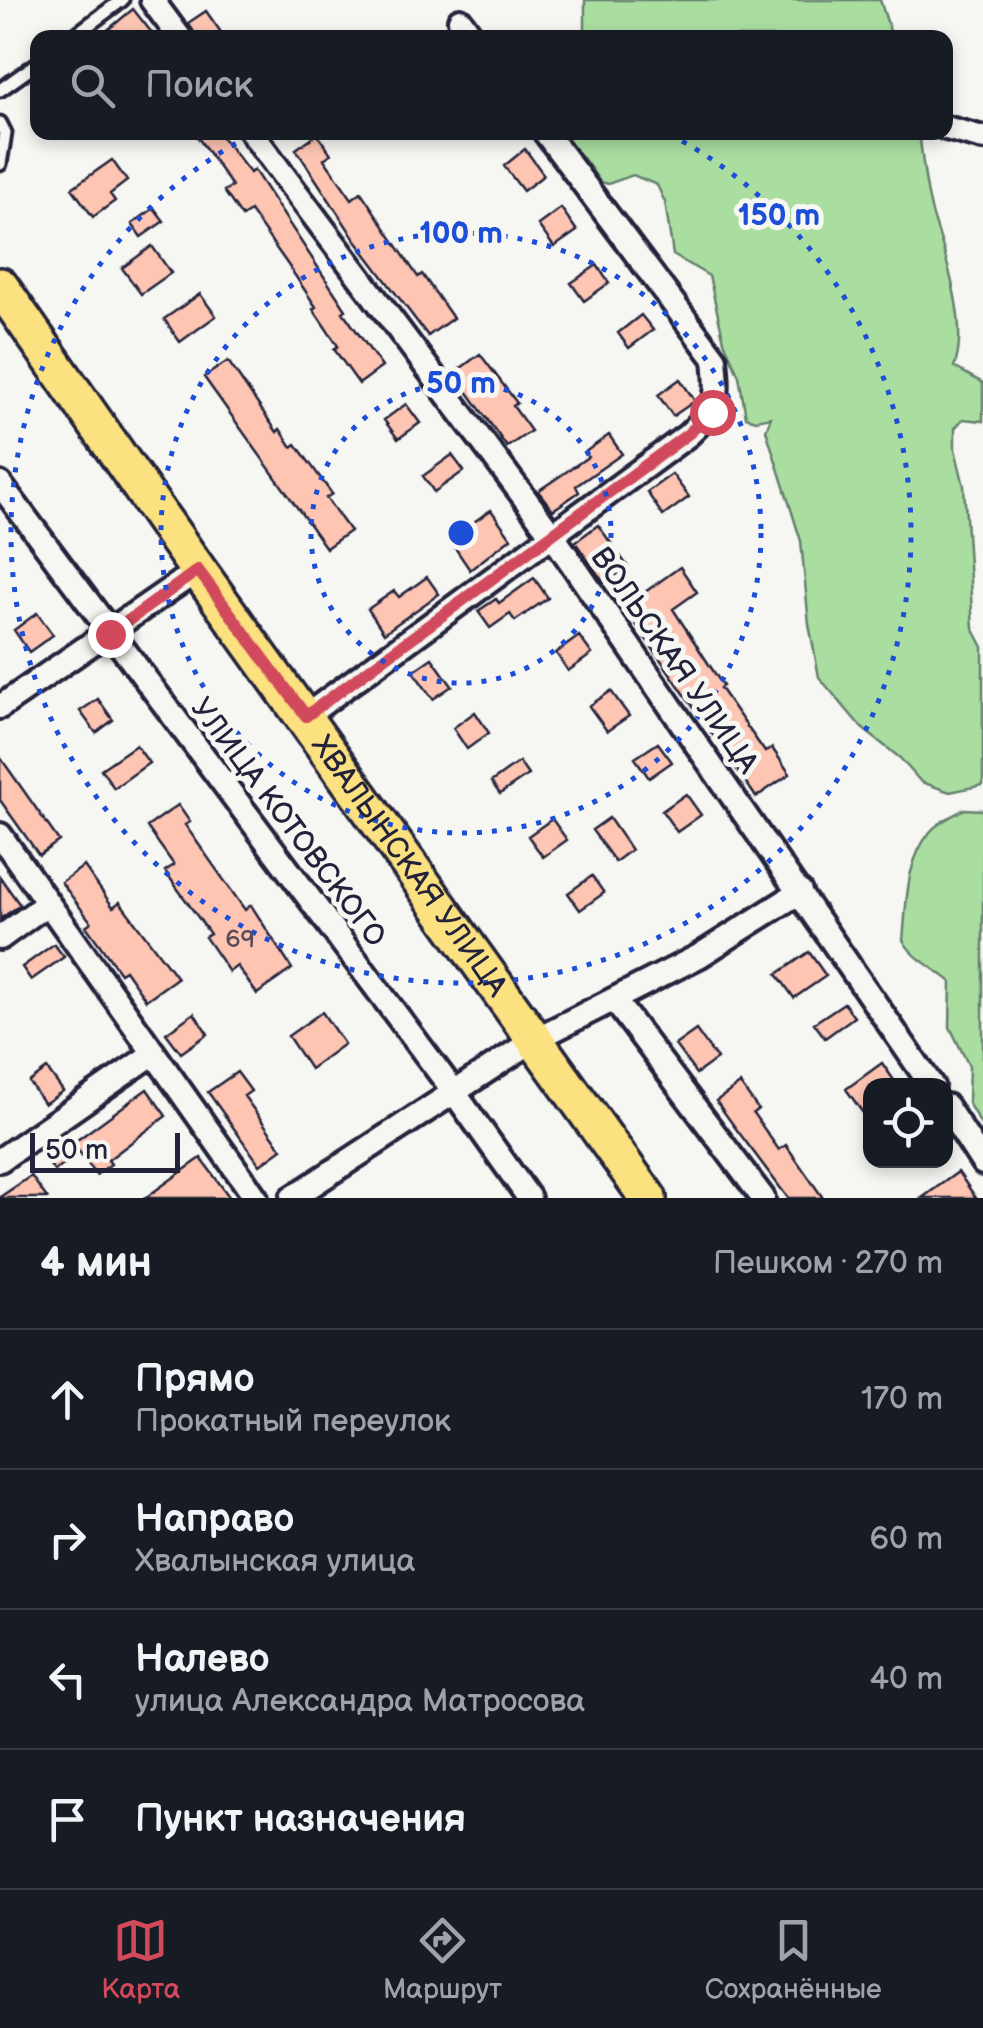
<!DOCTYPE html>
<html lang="ru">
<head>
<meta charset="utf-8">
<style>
	:root { --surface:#171b24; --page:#242831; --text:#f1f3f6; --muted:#9ea1a6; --line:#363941; --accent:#d1495b }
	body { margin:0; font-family:"Balsamiq Sans",sans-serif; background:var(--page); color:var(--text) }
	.controls { position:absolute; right:30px; bottom:30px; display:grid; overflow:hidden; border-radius:20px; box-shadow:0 5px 15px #0003 }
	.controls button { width:90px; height:90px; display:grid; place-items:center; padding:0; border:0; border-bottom:2px solid var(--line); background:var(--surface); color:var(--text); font:50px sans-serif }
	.scale { position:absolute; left:30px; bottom:25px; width:150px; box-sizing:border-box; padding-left:10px; border:5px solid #22223b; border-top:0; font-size:28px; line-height:35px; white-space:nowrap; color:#22223b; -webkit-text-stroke:8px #f6f6f2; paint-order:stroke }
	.stop { position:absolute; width:30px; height:30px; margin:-22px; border:8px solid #d1495b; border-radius:50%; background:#fff }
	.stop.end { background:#d1495b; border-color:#fff; box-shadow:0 2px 10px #0008 }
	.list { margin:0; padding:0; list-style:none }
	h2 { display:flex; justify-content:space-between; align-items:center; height:130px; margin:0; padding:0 40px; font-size:42px }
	h2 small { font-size:32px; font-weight:400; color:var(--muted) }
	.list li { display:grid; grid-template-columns:65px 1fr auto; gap:30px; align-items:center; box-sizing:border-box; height:140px; padding:0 40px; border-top:2px solid var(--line) }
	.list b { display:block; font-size:38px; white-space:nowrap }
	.list p { margin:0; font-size:32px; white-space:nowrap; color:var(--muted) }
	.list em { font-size:32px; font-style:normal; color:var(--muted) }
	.icon { flex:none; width:55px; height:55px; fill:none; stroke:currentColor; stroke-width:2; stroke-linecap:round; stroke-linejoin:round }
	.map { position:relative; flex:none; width:983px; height:1198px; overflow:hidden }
	.search { position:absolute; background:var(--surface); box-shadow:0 5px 15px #0003; left:30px; right:30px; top:30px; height:110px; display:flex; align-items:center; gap:25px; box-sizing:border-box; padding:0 35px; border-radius:20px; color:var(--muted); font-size:38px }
	.sheet { height:690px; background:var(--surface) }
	nav { display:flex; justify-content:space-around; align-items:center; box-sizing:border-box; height:140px; border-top:2px solid var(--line); background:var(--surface); font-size:28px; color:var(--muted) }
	nav a { display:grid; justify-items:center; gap:5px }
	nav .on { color:var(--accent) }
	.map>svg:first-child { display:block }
	.green { fill:#aadea1; stroke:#66806e; stroke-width:2.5 }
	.building { fill:#fec5b3; stroke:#22223b; stroke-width:2.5 }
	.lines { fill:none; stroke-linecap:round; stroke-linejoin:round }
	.lane-casing { stroke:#22223b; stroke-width:19 }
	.street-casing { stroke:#22223b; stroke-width:30 }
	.primary-casing { stroke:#22223b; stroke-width:42 }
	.lane { stroke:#f6f6f2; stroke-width:11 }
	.street { stroke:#f6f6f2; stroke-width:22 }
	.primary { stroke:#fbe180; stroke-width:35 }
	.route { stroke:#d1495b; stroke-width:12 }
	.ring { fill:none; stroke:#1d4ed8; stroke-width:5; stroke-dasharray:5 10 }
	.labels { text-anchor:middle; stroke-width:10; stroke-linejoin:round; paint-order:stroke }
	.number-label { font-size:25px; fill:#594b59 }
	.street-label { font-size:30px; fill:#22223b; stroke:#f6f6f2 }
	.centre { fill:#1d4ed8; stroke:#f6f6f2; stroke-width:5 }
	.ring-label { font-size:30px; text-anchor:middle; font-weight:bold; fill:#1d4ed8; stroke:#f6f6f2; stroke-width:10; stroke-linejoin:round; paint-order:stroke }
</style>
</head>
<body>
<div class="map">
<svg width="983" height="1198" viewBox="0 0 983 1198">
	<rect width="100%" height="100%" fill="#f6f6f2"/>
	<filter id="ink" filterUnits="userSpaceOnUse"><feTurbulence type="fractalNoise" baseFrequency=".01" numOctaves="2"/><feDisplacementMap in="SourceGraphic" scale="20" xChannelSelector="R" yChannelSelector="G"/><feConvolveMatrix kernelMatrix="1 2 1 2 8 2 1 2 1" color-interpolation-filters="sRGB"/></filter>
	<g filter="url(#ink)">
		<path class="green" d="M585 0H880L892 37H585Z
			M551 133H919C923 160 925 190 933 216 945 254 970 329 954 367L983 383V421L963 419 955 428V449L964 486 973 628 983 647V785L950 792 921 782 900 758 862 728 819 677 809 624 801 541 766 430 771 417 756 420 746 417 739 376 724 341 709 276 673 255 665 202 657 185 633 175 608 184 600 182 585 160Z
			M964 809 983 810V1128L968 1103 969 1066 950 1027 951 982C935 968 914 960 903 940 907 903 905 863 930 832 938 822 953 816 964 809Z"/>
		<path class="building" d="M133 9 156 38H98Z
			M206 11 225 38H198L188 23Z
			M194 132H218L250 173 254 170 346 310 343 312 382 367 359 384 334 349 338 346 313 309 316 307 288 265 250 211 242 217 224 191 232 186Z
			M317 134 331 154 324 159 352 199 361 192 418 277 422 274 453 318 428 336 356 241 296 149Z
			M525 149 544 175 523 191 504 166Z
			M112 160 127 181 110 194 115 201 93 217 72 188Z
			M154 208 164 221 141 237 132 224Z
			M561 208 577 231 554 247 538 225Z
			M152 246 171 273 141 294 122 268Z
			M597 265 609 283 584 301 571 283Z
			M200 294 216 316 180 342 164 319Z
			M641 315 653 330 629 348 618 333Z
			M480 354 517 403 513 406 531 431 507 447 454 373Z
			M228 361 277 432 280 429 292 447 296 444 332 494 326 498 350 531 326 548 204 377Z
			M680 379 695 401 673 416 658 395Z
			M406 404 420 423 398 439 384 420Z
			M609 435 622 454 576 486 579 492 553 510 538 491 588 457 585 452Z
			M452 455 464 471 434 492 423 476Z
			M672 474 689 497 663 516 647 492Z
			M491 510 511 538 470 570 447 536 459 527 461 531Z
			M598 525 628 567 604 583 575 542Z
			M680 567 697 592 673 609 723 686 720 688 765 752 772 748 790 774 756 797 624 607Z
			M427 577 439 594 384 633 368 609 394 591 399 597Z
			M534 578 548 598 515 621 510 614 490 628 478 611 496 599 499 603Z
			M37 613 53 635 29 652 14 630Z
			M579 636 592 654 568 671 556 653Z
			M432 658 452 686 433 699 413 671Z
			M611 691 629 716 607 731 589 706Z
			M98 699 113 720 96 733 80 711Z
			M475 712 489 733 467 749 453 728Z
			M658 743 672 762 649 778 635 758Z
			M136 745 149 763 114 788 101 769Z
			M0 757 59 841 39 855 0 800Z
			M519 762 528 775 500 794 491 782Z
			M686 794 701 815 677 832 662 811Z
			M178 805 190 822 185 825 245 910 251 905 292 969 257 994 237 966 229 972 205 937 210 934 165 871 174 865 147 827Z
			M609 818 631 850 615 862 592 830Z
			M552 819 567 840 543 857 528 836Z
			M84 866 113 907 120 902 177 978 146 1000 125 970 120 973 86 926 91 922 61 882Z
			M592 876 604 893 580 910 568 893Z
			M0 877 20 905 0 919Z
			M54 944 64 957 31 980 22 967Z
			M809 952 826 976 794 998 777 974Z
			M844 1003 854 1017 825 1038 814 1023Z
			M322 1012 344 1044 310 1069 288 1036Z
			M194 1013 208 1034 181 1053 166 1033Z
			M696 1030 717 1059 696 1074 675 1045Z
			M882 1063 898 1086H870V1123L846 1089Z
			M47 1069 63 1091 44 1104 29 1082Z
			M237 1072 251 1091 244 1096 282 1149 260 1165 208 1092Z
			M740 1084 758 1109 753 1113 779 1150 786 1145 823 1198H788L734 1126 716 1101Z
			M147 1089 166 1116 108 1160 111 1164 96 1175 73 1143Z
			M55 1144 68 1161 54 1171 42 1153Z
			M201 1158 230 1198H145Z
			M958 1172 976 1198H922Z
			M31 1176 47 1198H0V1197Z"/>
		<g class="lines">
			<g class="lane-casing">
				<path id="lane" d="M71 38 122 0
					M0 90 38 63
					M0 123 5 133 0 164"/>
			</g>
			<g class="street-casing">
				<path id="street" d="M152 0 180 38
					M460 20 473 38
					M946 128 983 138
					M251 132 553 536 932 1086
					M0 484 454 1092 529 1198
					M0 707 198 570
					M306 716 688 435C718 407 719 400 715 359L545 132
					M0 835 256 1198
					M0 938 48 903
					M615 1001 763 1198
					M946 1106 983 1163
					M0 1160 154 1053
					M292 1198 534 1040 699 956 800 892"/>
			</g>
			<g class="primary-casing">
				<g id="primary">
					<path id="s1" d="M0 286 198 570 648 1198"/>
				</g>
			</g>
			<use href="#lane" class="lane"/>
			<use href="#street" class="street"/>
			<use href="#primary" class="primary"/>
		</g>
	</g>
	<g class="lines" filter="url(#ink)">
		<path class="route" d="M110 634 198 570 306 716 688 434 712 412"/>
	</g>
	<g class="ring">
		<circle cx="461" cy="533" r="150"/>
		<circle cx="461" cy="533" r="300"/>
		<path d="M669 134A450 450 0 1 1 253 134"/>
	</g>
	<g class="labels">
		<g class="number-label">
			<text x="240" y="947">69</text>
		</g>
		<g class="street-label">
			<text transform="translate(675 660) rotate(55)" y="10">ВОЛЬСКАЯ УЛИЦА</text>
			<text transform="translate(289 822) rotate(53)" y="10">УЛИЦА КОТОВСКОГО</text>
			<text dy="10" stroke="none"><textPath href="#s1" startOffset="710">ХВАЛЫНСКАЯ УЛИЦА</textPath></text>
		</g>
	</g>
	<circle cx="461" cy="533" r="15" class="centre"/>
	<g class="ring-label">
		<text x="779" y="225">150 m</text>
		<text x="461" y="243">100 m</text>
		<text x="461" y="393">50 m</text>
	</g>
</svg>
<div class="controls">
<button><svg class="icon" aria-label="locate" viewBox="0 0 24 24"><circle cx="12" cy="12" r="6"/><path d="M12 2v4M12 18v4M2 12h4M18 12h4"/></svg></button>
</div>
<div class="scale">50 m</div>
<div class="stop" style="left:712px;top:412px"></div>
<div class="stop end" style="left:110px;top:634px"></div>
<div class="search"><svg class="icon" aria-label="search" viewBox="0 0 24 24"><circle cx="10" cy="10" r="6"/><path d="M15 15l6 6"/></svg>Поиск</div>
</div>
<section class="sheet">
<h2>4 мин<small>Пешком · 270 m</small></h2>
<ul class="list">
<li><svg class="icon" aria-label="ahead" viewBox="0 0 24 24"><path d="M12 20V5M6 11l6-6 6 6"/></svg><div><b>Прямо</b><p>Прокатный переулок</p></div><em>170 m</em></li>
<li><svg class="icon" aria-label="right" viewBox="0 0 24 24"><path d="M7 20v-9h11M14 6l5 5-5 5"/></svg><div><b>Направо</b><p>Хвалынская улица</p></div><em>60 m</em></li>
<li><svg class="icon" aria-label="left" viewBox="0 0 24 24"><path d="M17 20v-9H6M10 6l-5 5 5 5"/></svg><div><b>Налево</b><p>улица Александра Матросова</p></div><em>40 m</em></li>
<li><svg class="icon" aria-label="arrive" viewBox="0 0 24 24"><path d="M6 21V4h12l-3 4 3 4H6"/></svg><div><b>Пункт назначения</b></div></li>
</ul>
</section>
<nav>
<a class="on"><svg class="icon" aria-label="map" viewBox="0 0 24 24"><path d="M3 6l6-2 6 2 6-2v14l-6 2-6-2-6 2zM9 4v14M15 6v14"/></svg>Карта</a>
<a><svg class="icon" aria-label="directions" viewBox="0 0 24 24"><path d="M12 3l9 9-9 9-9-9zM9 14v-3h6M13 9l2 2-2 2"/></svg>Маршрут</a>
<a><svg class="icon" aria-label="saved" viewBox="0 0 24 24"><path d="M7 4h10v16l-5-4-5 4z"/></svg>Сохранённые</a>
</nav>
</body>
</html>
